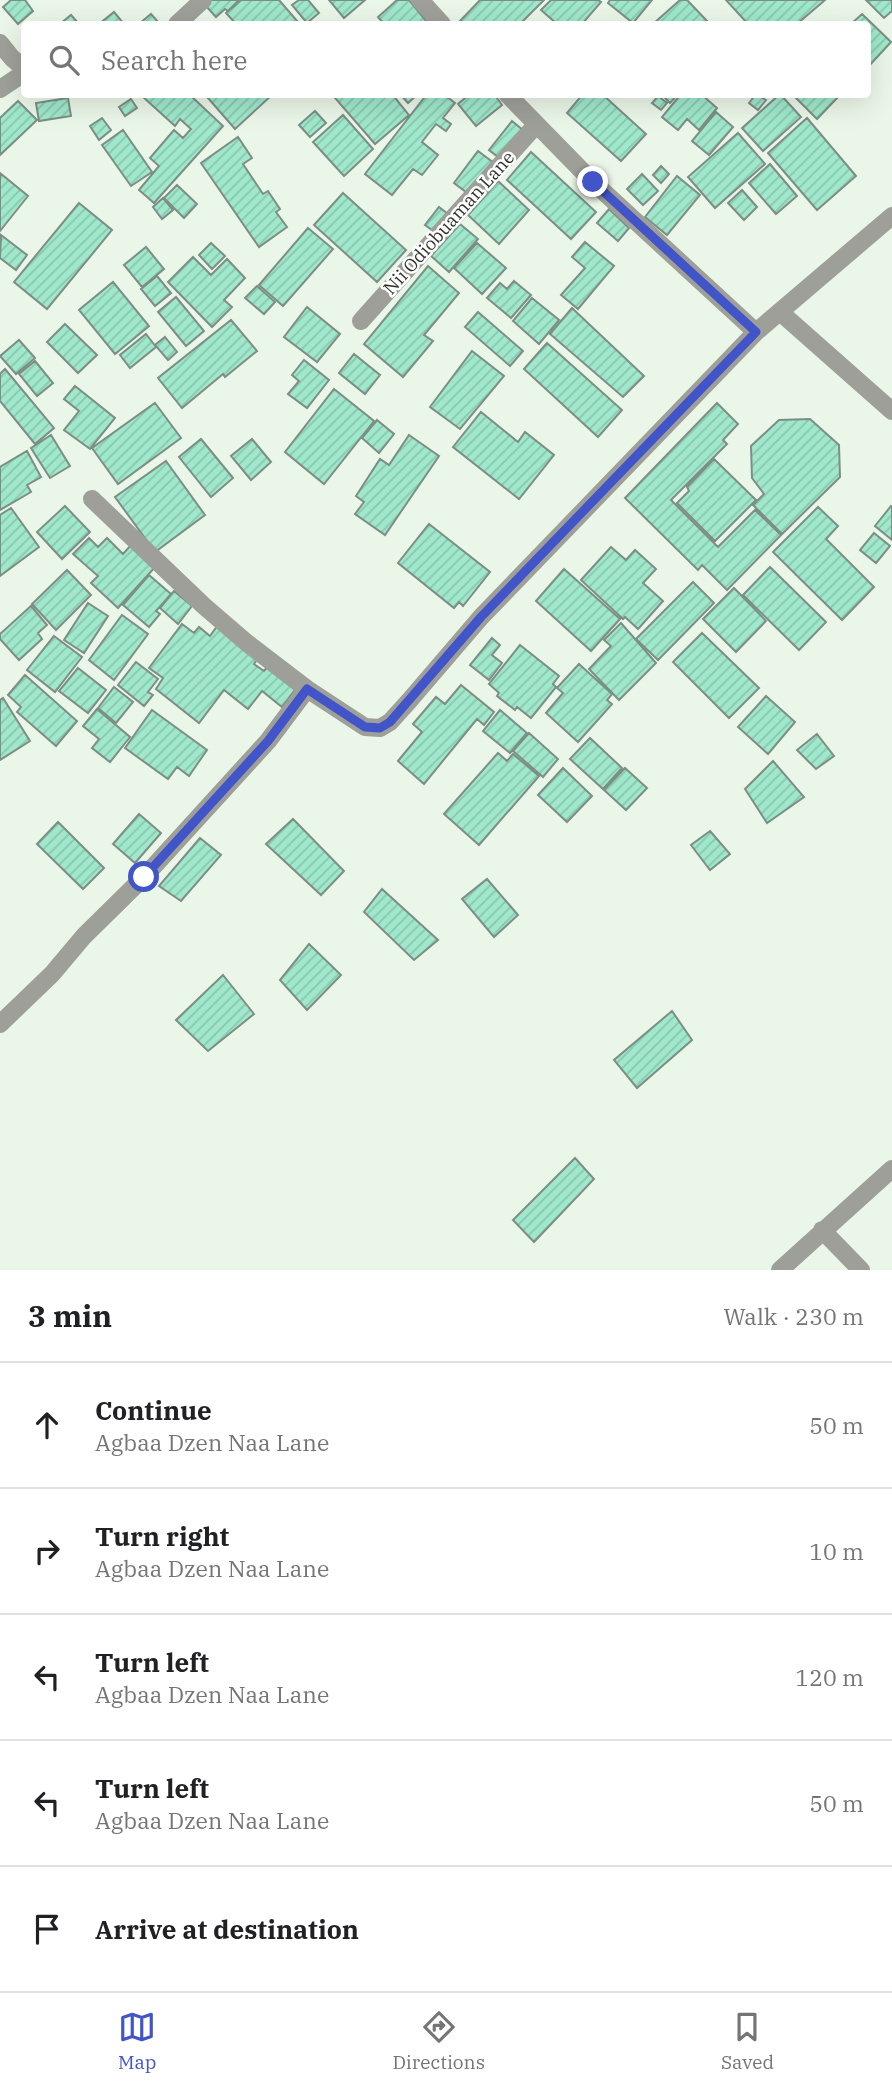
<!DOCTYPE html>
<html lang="en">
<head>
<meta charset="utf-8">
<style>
	:root { --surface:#fff; --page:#f2f2f2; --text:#202124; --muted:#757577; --line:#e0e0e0; --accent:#4154c8 }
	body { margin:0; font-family:"IBM Plex Serif",serif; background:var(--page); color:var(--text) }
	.stop { position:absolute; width:21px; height:21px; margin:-16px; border:5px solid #4154c8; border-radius:50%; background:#fff }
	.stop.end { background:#4154c8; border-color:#fff; box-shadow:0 2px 7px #0008 }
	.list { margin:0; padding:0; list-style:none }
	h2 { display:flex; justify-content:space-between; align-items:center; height:91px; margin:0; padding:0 28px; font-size:30px }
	h2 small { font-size:23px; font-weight:400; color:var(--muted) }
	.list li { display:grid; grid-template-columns:46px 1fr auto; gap:21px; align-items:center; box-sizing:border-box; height:126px; padding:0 28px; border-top:2px solid var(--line) }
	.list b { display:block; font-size:26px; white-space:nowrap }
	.list p { margin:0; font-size:23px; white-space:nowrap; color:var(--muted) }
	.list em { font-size:23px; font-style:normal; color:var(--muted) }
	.icon { flex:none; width:38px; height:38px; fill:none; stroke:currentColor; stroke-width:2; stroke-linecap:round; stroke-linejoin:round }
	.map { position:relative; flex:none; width:892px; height:1270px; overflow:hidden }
	.search { position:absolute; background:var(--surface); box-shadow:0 7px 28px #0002; left:21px; right:21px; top:21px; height:77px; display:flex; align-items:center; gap:18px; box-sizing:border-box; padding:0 24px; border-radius:7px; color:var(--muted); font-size:26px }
	.sheet { height:721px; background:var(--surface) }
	nav { display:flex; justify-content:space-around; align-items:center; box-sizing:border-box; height:98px; border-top:2px solid var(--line); background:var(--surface); font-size:19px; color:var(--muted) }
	nav a { display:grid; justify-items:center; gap:4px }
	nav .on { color:var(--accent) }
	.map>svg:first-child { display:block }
	.building { fill:url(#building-hatch); stroke:#7d8e86; stroke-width:2 }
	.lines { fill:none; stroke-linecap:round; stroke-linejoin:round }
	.street { stroke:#9e9f98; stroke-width:18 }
	.route { stroke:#4154c8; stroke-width:9 }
	.labels { text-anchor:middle; stroke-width:5; stroke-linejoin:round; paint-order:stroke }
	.street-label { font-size:18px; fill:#2f332e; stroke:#fff }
</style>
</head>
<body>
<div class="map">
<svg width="892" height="1270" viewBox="0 0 892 1270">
	<defs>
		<pattern id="building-hatch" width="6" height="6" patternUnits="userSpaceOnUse" patternTransform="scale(1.75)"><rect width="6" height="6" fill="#9fe8cb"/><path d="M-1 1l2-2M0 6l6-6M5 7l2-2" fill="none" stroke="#89c7af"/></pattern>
	</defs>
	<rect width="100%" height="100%" fill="#eaf6e8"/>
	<path class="building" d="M11 0H25L33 11 18 24 3 7Z
		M210 0H239L228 11 225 9 216 17 205 5Z
		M241 0H279L298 22 295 24H236L226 13Z
		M299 0H308L319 13 307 23 292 5Z
		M329 0H365L344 18Z
		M397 0H409L427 22 424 24H384L378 17Z
		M480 0H544L520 24H463L460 21Z
		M551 0H598L601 2 582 24H557L541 10Z
		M610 0H652L633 23 608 3Z
		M680 0H687L710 24H653Z
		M726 0H825L797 24H748Z
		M866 0H892V11L884 18Z
		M114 12 124 24H99Z
		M151 14 159 23 158 24H139Z
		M862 14 891 42 868 67V24H851Z
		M71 15 79 24H60Z
		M144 94H189L223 126 154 203 139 190 159 166 150 158 174 130 183 138 191 129 180 119 175 126 143 97Z
		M212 94H273L235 129 208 98Z
		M340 94H392L409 115 375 144 335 98Z
		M400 94H418L408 103Z
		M427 94H443L455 103 443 118 451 124 446 131 436 124 422 142 438 155 422 175 413 169 392 195 365 174Z
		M470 94H494L502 105 476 126 458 104Z
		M583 94H602L646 134 621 161 567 113Z
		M661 94H678L670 103Z
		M681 94H701L717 108 699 130 687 119 678 130 662 117Z
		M756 94 766 100 758 110 749 103Z
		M780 94 801 117 763 151 742 128Z
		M792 94H841L817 119Z
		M658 96 667 103 661 110 652 103Z
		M68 98 71 116 39 121 36 103Z
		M131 99 137 108 125 116 119 107Z
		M18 101 37 120 0 155V118Z
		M315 111 326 123 310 137 299 125Z
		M716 112 733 127 709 155 692 141Z
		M343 115 373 149 344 176 313 142Z
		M102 118 111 130 99 140 90 126Z
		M807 118 856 176 817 210 768 153Z
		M512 121 524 131 502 160 489 150Z
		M123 130 152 172 131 186 102 145Z
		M738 133 765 164 715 208 688 177Z
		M238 137 252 158 243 164 263 194 268 191 280 209 276 212 287 227 259 247 201 163Z
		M478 151 494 163 470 195 454 183Z
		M531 152 596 212 571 239 507 180Z
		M770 164 797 196 776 214 749 183Z
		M661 166 669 174 661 183 653 175Z
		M0 173 28 196 0 231Z
		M642 174 658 191 643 205 627 189Z
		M677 176 700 195 667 235 645 217Z
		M498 181 529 210 499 244 468 215Z
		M177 185 197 204 184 218 164 198Z
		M742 190 757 207 744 220 728 203Z
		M343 193 406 250 377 282 314 225Z
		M163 198 173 210 162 219 153 207Z
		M79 203 112 230 47 309 14 282Z
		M439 207 448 214 435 232 425 225Z
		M609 209 629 228 618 241 597 223Z
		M460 224 478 239 449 272 431 256Z
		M308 228 333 249 283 306 259 285Z
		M1 235 27 255 16 270 0 258Z
		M585 242 614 266 578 309 561 295 585 268 572 257Z
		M211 243 225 256 212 269 199 255Z
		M477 243 506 268 482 294 454 268Z
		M146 247 164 269 142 287 124 265Z
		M193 257 211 275 227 259 245 278 224 300 232 307 212 327 168 282Z
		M428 266 459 293 424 335 433 341 403 377 364 344Z
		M157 276 171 293 155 306 141 289Z
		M514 281 531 295 511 318 487 298 500 283 507 289Z
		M113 282 149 326 115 354 79 310Z
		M257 286 275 302 264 314 245 298Z
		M176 297 204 331 186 346 158 312Z
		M532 298 559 320 539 344 513 321Z
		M307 307 340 334 317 362 284 337Z
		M572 308 644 376 623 397 550 334Z
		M478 312 523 351 510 366 465 327Z
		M231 320 257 351 225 377 223 374 182 408 158 378Z
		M65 324 97 355 78 373 47 342Z
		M146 334 156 347 130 368 120 355Z
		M165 337 177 352 168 360 155 345Z
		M19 340 35 358 16 374 0 356Z
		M547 343 622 410 598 437 524 369Z
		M472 351 504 376 460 429 430 407Z
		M354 354 380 375 365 394 339 373Z
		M304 360 329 380 307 408 288 394 299 381 292 375Z
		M35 361 53 383 37 396 19 374Z
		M5 369 54 428 35 444 0 401V374Z
		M75 386 115 418 90 449 64 430 79 411 64 399Z
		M334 389 374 421 324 484 285 452Z
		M155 403 181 438 118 484 92 448Z
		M717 403 738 424 723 440 727 444 671 500 718 547 755 510 781 535 727 590 702 565 698 570 625 498Z
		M481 412 518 442 525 432 554 455 519 499 453 447Z
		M810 419 839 445 840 477 782 534 753 505 764 494 752 478 751 446 779 420Z
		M377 420 394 434 379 453 362 438Z
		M51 435 70 466 50 478 31 448Z
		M409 435 439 456 385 535 355 514 364 502 356 496 380 459 389 465Z
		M201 439 233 478 211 497 179 457Z
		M252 439 271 462 251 480 231 456Z
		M27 451 41 477 27 485 31 492 0 510V467Z
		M714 459 756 500 715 541 677 503 689 491 687 487Z
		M166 461 205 515 155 552 115 497Z
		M65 506 90 532 62 559 37 532Z
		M891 506 892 507V540L875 526Z
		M818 507 838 526 826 539 874 587 842 620 773 552Z
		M11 508 39 547 0 576V515Z
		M429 524 490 572 463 606 459 602 454 608 398 563Z
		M874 533 890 546 876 563 860 550Z
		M89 538 98 547 107 538 123 554 132 544 156 566 118 608 91 583 98 576 73 554Z
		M611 547 626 560 635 550 656 569 643 583 663 601 638 629 625 617 623 619 581 580Z
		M770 567 826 622 799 650 743 595Z
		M564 569 620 619 591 651 536 601Z
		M67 570 91 595 56 630 32 604Z
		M149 575 171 594 156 611 160 614 149 627 123 605Z
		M693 582 714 603 658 660 636 639Z
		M734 588 766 621 736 652 703 619Z
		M174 591 192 606 178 624 160 608Z
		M88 603 108 616 84 653 64 640Z
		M31 606 47 625 38 633 42 639 19 660 0 639V634Z
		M122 615 148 634 114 680 89 660Z
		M621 623 656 663 619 700 589 669 611 646 604 640Z
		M182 624 194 633 199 627 210 636 218 625 259 657 254 664 264 671 269 665 297 687 282 707 262 691 248 709 224 690 199 723 156 689 163 678 149 668Z
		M702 633 759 688 729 718 673 662Z
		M54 636 82 657 55 692 27 670Z
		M492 638 500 645 492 655 502 663 489 680 470 665Z
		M520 645 559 676 553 684 556 687 531 718 517 707 515 710 497 696 499 693 489 684Z
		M136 662 158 679 148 692 153 695 144 706 118 685Z
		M579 664 612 694 607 700 612 704 578 742 546 713 563 693 557 688Z
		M78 668 106 690 88 713 59 691Z
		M25 675 77 721 56 746 17 712 21 707 8 695Z
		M461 685 494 712 484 725 477 719 424 784 398 761 422 732 413 724 436 697 445 704Z
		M114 687 133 702 116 723 98 708Z
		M766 696 795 722 768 754 738 727Z
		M3 698 30 741 0 760V700Z
		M97 709 130 737 110 762 92 748 99 739 83 726Z
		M152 710 207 750 189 776 177 767 168 779 125 748Z
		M500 710 527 733 510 753 483 731Z
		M529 733 558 759 543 777 513 751Z
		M817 734 834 756 816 769 797 750Z
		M590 738 622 768 603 789 570 759Z
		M498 753 507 761 513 754 539 776 479 845 444 814Z
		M773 761 804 797 767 823 745 789Z
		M563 768 592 796 567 822 538 795Z
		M625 768 647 788 626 810 604 790Z
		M139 814 161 833 135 863 113 844Z
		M293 819 344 871 321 895 266 844Z
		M58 822 104 868 83 889 37 844Z
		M710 831 730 854 710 870 691 845Z
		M200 838 221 855 181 901 159 886Z
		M487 879 518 915 494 937 462 899Z
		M382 889 438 940 414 960 364 912Z
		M309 944 341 975 307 1010 280 980Z
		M223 975 254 1014 208 1051 176 1020Z
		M672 1011 692 1040 637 1088 614 1060Z
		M575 1158 594 1179 534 1242 513 1220Z"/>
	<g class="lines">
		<path class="street" d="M420 0 442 24
			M177 24 203 0
			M0 43 12 58 24 68
			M0 89 24 73
			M507 94 593 182 756 332
			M780 312 892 411
			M361 321 536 125
			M92 499 204 606 247 643 307 689 365 727 380 728 390 722 409 701 481 617 756 332 892 216
			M0 1024 52 974 84 936 144 877 268 741 307 689
			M822 1230 861 1270
			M780 1270 892 1169"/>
	</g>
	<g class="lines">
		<path class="route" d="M144 877 268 741 307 689 365 727 380 728 390 722 481 617 756 332 593 182"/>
	</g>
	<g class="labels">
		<g class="street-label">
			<text transform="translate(449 223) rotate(-48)" y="6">Nii Odiobuaman Lane</text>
		</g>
	</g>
</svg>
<div class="stop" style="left:144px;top:877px"></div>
<div class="stop end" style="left:593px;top:182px"></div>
<div class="search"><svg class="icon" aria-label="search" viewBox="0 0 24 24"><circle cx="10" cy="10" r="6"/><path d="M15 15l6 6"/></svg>Search here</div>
</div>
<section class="sheet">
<h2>3 min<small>Walk · 230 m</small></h2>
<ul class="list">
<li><svg class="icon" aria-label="ahead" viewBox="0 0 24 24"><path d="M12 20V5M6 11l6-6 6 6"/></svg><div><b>Continue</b><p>Agbaa Dzen Naa Lane</p></div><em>50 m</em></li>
<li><svg class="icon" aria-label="right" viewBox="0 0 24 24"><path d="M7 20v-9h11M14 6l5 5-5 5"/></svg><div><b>Turn right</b><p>Agbaa Dzen Naa Lane</p></div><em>10 m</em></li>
<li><svg class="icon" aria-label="left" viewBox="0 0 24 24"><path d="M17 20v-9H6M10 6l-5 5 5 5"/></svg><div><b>Turn left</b><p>Agbaa Dzen Naa Lane</p></div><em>120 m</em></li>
<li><svg class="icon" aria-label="left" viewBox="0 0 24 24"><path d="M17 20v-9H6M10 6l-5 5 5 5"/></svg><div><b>Turn left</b><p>Agbaa Dzen Naa Lane</p></div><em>50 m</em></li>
<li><svg class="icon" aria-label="arrive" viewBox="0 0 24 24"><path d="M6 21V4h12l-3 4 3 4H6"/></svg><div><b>Arrive at destination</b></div></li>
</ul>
</section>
<nav>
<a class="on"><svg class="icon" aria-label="map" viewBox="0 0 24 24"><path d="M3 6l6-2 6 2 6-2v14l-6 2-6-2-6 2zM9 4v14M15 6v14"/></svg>Map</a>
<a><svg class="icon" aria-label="directions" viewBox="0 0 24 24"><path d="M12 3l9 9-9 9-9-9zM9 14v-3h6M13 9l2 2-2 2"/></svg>Directions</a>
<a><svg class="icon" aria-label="saved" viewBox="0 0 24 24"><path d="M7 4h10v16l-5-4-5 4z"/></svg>Saved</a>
</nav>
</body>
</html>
